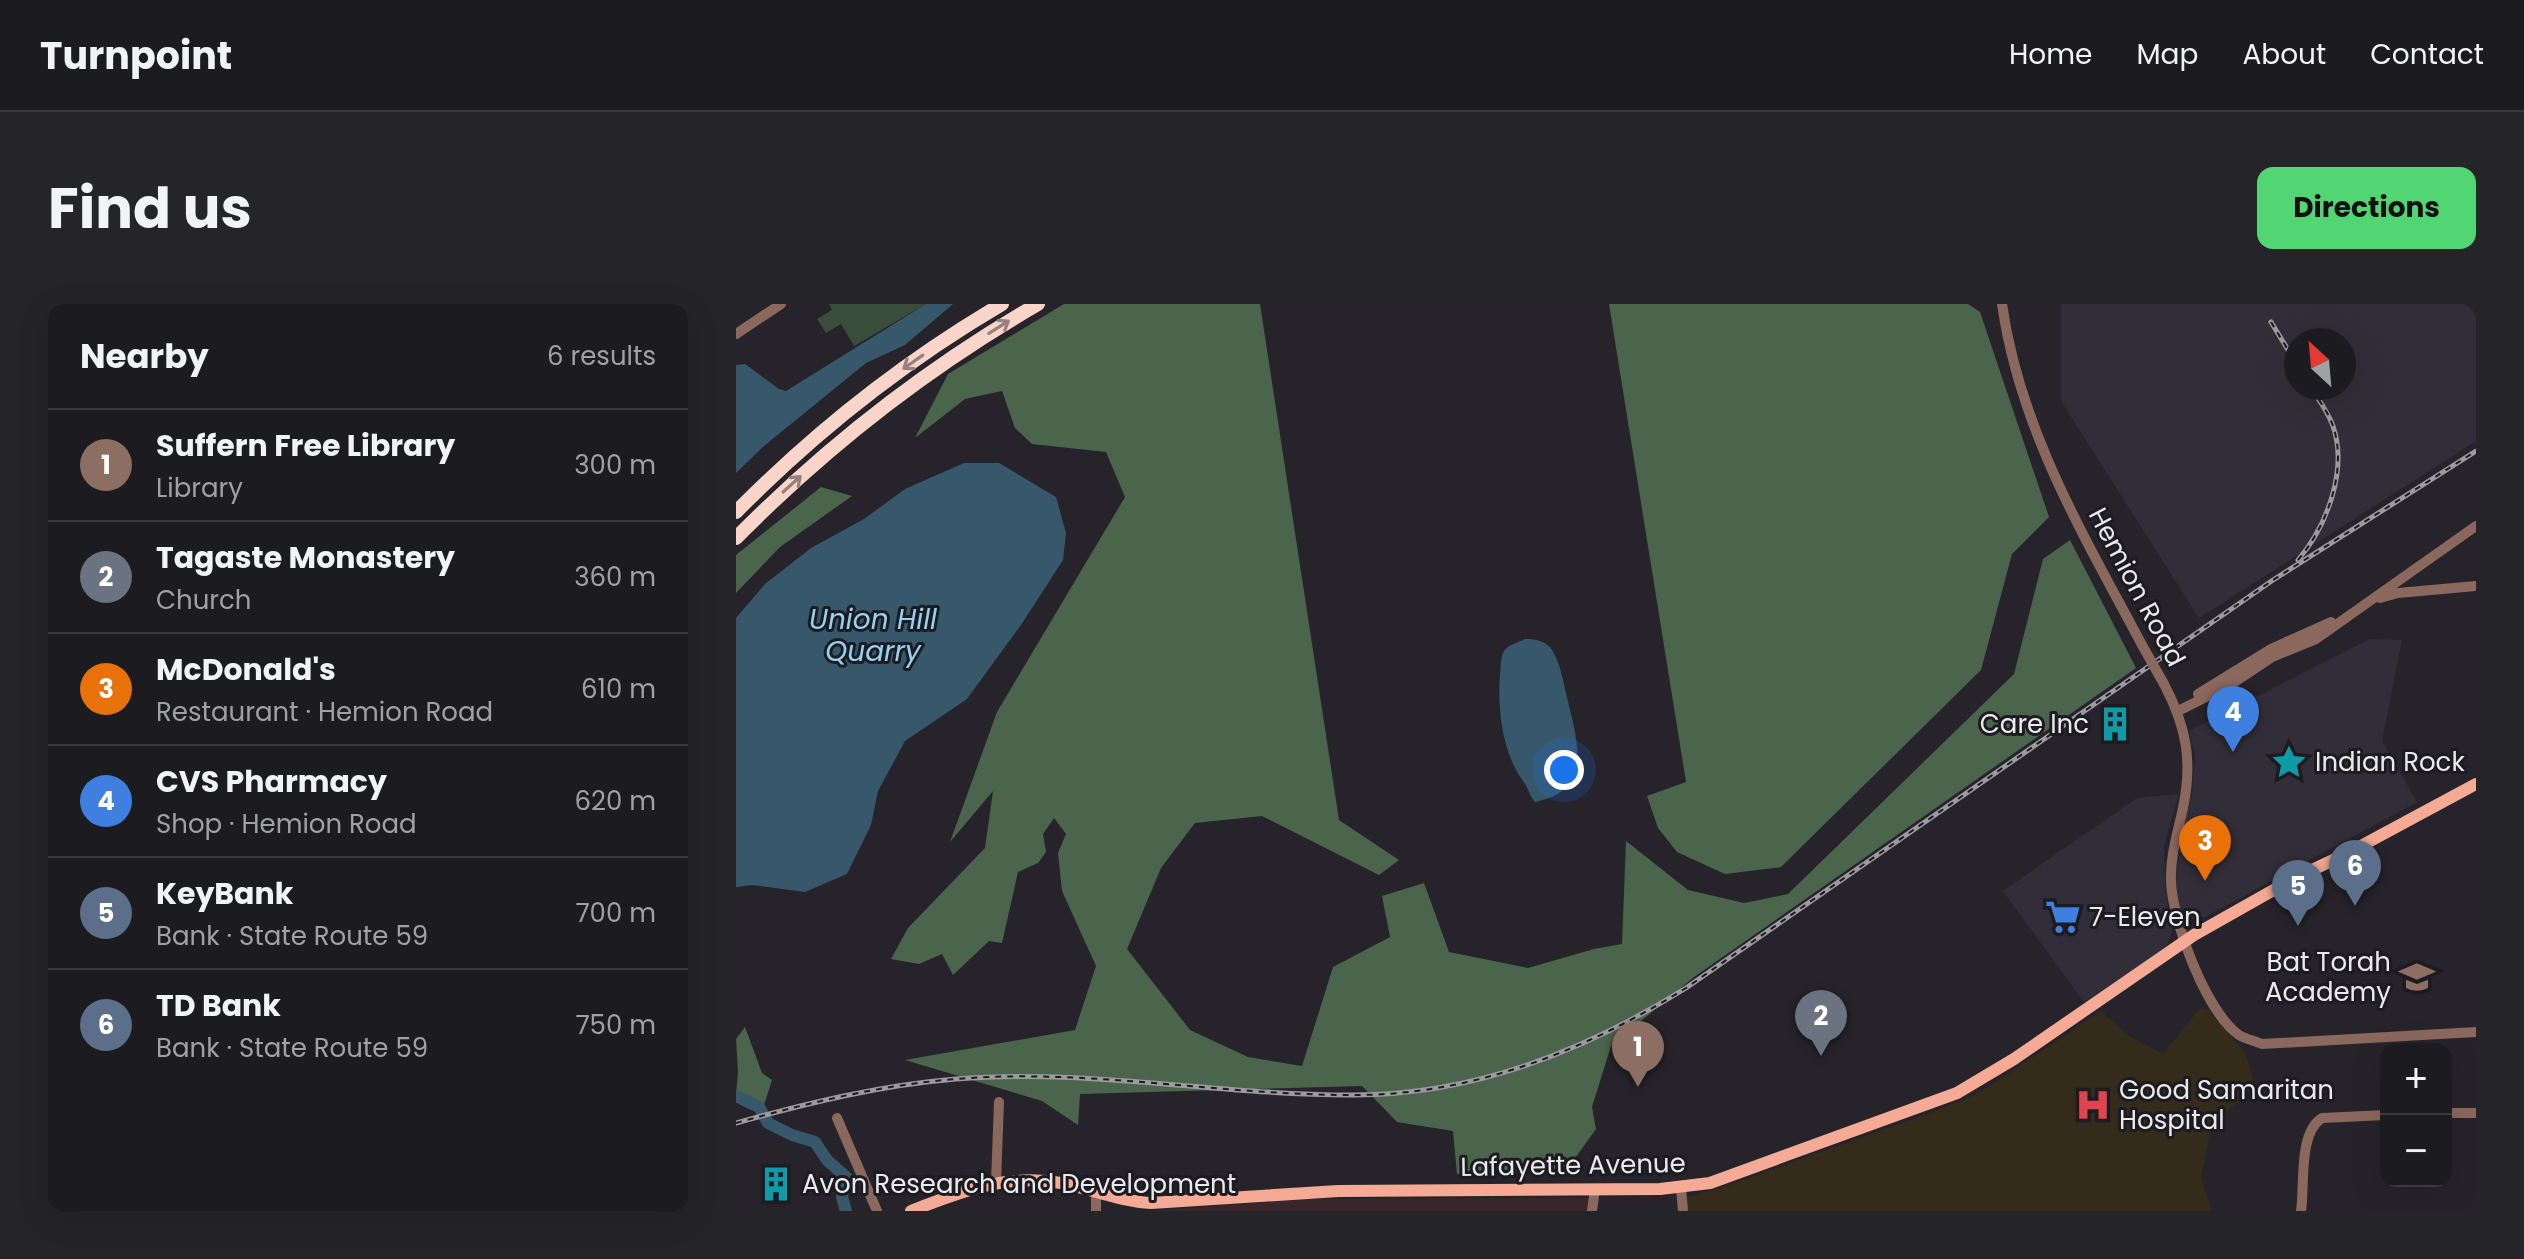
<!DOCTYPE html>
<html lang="en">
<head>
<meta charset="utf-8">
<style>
	:root { --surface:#1c1b20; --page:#252429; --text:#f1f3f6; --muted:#a0a1a5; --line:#3a393e; --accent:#52d673 }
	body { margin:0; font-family:Poppins,sans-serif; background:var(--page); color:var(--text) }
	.controls { position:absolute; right:24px; bottom:24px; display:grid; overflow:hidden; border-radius:16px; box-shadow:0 8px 32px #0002 }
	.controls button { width:72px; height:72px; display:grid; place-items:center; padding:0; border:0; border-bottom:2px solid var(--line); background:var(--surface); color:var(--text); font:40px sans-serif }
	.compass { position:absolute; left:1548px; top:24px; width:72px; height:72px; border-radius:50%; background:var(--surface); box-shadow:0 8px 32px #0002; rotate:334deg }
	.you { position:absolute; left:828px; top:466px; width:28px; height:28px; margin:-20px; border:6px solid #fff; border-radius:50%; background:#1a73e8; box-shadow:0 0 0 12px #1a73e833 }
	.badge { display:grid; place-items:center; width:52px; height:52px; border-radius:50%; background:var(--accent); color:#fff; font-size:26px; font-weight:700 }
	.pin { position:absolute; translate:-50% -66px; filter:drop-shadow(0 2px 4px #0008) }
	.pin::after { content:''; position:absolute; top:42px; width:28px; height:24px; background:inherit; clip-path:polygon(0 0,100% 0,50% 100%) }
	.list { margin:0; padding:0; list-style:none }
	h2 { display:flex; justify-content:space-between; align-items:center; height:104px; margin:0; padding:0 32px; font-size:34px }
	h2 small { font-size:26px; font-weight:400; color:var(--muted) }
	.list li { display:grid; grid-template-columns:52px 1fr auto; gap:24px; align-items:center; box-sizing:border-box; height:112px; padding:0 32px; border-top:2px solid var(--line) }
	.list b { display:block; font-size:30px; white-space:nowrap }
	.list p { margin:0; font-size:26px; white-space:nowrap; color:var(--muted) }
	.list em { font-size:26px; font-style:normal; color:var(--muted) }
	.map { position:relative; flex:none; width:1740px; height:907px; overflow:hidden; border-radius:16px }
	header { display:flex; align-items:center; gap:48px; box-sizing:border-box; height:112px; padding:0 40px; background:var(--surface); border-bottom:2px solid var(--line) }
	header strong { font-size:38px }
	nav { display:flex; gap:44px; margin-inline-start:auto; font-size:28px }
	.intro { display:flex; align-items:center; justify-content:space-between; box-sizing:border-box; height:192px; padding:0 48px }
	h1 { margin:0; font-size:56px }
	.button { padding:20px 36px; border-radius:16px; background:var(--accent); color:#111; font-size:28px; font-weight:700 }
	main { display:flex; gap:48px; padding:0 48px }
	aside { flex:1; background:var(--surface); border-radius:16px; box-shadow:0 8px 32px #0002 }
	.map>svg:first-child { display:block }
	.built { fill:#312e39; fill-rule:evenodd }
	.education { fill:#39262b }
	.medical { fill:#342b1b }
	.green { fill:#3a4d3b }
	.forest { fill:#4b644c }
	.water { fill:#37576b }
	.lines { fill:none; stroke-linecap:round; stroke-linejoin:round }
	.river { stroke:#37576b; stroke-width:12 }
	.minor { stroke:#8b685d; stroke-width:10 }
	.major { stroke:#f4aa94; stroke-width:12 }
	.highway { stroke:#f8d4c9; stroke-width:14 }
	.rail-casing { stroke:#9c9a9f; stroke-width:5 }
	.rail { stroke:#1c1b20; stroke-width:2; stroke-dasharray:6; stroke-linecap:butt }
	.minor-bridge { stroke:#8b685d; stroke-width:10 }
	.oneway { stroke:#95817d }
	.labels { text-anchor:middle; stroke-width:6; stroke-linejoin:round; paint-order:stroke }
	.street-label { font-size:26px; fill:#eae9ed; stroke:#1c1b20 }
	.poi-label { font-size:26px; fill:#eae9ed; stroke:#1c1b20; text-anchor:start }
	.water-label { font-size:28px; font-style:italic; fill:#96d1f6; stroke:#1c1b20 }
</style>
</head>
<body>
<header>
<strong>Turnpoint</strong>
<nav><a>Home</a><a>Map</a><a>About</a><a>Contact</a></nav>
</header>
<div class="intro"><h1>Find us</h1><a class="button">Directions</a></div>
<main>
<aside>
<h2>Nearby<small>6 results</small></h2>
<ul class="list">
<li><span class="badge" style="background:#8d6e63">1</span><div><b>Suffern Free Library</b><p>Library</p></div><em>300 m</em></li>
<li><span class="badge" style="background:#6b7280">2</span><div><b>Tagaste Monastery</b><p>Church</p></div><em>360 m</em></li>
<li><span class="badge" style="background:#e8710a">3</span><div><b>McDonald's</b><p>Restaurant · Hemion Road</p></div><em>610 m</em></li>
<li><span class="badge" style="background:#3f7fe0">4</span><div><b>CVS Pharmacy</b><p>Shop · Hemion Road</p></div><em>620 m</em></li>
<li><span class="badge" style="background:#5c6f8a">5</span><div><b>KeyBank</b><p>Bank · State Route 59</p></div><em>700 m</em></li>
<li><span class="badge" style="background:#5c6f8a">6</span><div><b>TD Bank</b><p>Bank · State Route 59</p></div><em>750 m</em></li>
</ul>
</aside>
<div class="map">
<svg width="1740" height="907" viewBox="0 0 1740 907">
	<rect width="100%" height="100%" fill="#26242a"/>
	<path class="built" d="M1325 0H1740V137L1463 314 1325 97ZM1560 36H1608V84H1560Z
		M1634 335 1666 336 1646 437 1681 498 1469 613 1451 616 1443 604 1440 574 1445 533 1456 489 1459 450 1453 427Z
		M1443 490 1428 541 1429 581 1436 628 1429 646 1348 698 1267 587 1401 494Z"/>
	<path class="education" d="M853 894 852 907H418L568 895Z"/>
	<path class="medical" d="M1464 704 1473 707 1510 750 1519 782 1475 822 1465 874 1476 907H951L950 896 954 892 982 885 1229 796 1258 779 1365 707 1393 732 1427 750Z"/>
	<path class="green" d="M93 0H190L118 42 105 20 90 29 81 15 96 6Z"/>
	<path class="forest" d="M328 0H524L603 516 663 556 643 571 526 512 459 519 425 564 391 645 454 726 512 753 566 762 597 663 654 633 646 592 688 579 713 648 792 664 858 645 886 640 890 537 952 586 1008 599 1052 590 1278 370 1307 255 1334 236 1400 364 958 673 875 742 856 803 860 825 832 864 721 870 717 827 661 818 626 782 344 790 342 821 306 797 169 756 339 726 360 662 326 587 322 549 330 530 318 514 307 530 310 548 302 559 282 568 266 639 253 637 217 671 206 650 183 660 155 655 172 624 249 544 257 487 214 538 261 408 389 193 370 148 296 140 279 124 266 87 229 95 179 134 212 70Z
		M873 0H1232L1244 8 1313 213 1276 250 1245 366 1045 563 989 570 941 548 922 524 911 492 950 478Z
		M85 183 116 192 44 243 0 289V251Z
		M9 723 26 769 36 776 28 801 0 791 2 768 0 735Z"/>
	<path class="water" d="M190 0H217L169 41 130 59 28 142 0 169V61L9 60 43 85 50 87Z
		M228 159H263L320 193 330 229 327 256 285 321 231 395 169 437 142 487 135 521 111 570 69 588 16 581 0 583V314L29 280 75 244 128 215 169 185Z
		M789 335C800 335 810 337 816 346 825 360 827 378 831 393 841 437 859 486 799 498 793 491 792 483 787 477 767 450 761 406 764 371 765 364 764 354 768 347 772 341 783 338 789 335Z"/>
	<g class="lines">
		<path class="river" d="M0 792 23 803 32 819 56 831 79 838 91 856 110 873 106 893 110 907"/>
		<path class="minor" d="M1266 0C1284 126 1347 230 1406 341
			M0 30 45 0
			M1644 294 1662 289 1740 282
			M1428 380C1450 422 1457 456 1447 504 1442 528 1434 552 1435 577 1436 616 1470 708 1503 731 1510 735 1519 737 1526 740L1740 728
			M1462 390 1535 345 1595 318
			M1442 407 1494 381 1536 353 1580 335 1740 222
			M1710 809H1740
			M101 814 141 907
			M260 878 263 798
			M945 884 947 907
			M360 889V907
			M856 907 859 885
			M1565 907C1569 881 1562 829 1586 814L1650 811"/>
		<path class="major" d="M175 907C224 888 271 869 325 879 356 885 383 897 415 899L602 887 924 885 974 879 1221 789 1278 755 1458 631 1557 575 1610 550 1740 480"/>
		<path class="highway" d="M0 208C79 128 169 57 266 0
			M0 234C90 143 191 64 302 0"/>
		<g class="rail-casing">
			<path id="rail" d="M1535 18 1560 59
				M1562 256C1591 222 1612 166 1597 122 1592 108 1583 96 1575 84
				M0 819C72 799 145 781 220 775 350 764 483 791 614 791 735 792 849 747 950 684L1537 276 1740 147"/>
		</g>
		<use href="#rail" class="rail"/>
		<path class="minor-bridge" d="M1406 341 1428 380"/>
	</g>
	<defs><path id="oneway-shaft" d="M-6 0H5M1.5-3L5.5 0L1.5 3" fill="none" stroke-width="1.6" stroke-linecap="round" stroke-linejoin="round" transform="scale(2)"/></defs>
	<g class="oneway">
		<use href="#oneway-shaft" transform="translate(263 23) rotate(-32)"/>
		<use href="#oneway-shaft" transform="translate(177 58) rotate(145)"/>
		<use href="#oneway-shaft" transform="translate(56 180) rotate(-42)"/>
	</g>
	<defs>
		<g id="building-bare" transform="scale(2.76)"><path d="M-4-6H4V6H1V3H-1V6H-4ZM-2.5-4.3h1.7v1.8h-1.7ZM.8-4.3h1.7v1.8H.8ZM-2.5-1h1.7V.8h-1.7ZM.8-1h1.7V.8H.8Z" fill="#0f9aa8" stroke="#1c1b20" stroke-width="2.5" paint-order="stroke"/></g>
		<g id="sight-bare" transform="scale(2.76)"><path d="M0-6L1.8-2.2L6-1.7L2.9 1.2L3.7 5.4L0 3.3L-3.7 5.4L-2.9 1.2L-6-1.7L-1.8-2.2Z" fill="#0f9aa8" stroke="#1c1b20" stroke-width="2.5" paint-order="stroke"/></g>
		<g id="supermarket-bare" transform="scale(2.76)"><path d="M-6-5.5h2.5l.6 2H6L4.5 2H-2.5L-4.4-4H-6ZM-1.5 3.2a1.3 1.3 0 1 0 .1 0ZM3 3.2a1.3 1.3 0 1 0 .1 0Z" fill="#3f7fe0" stroke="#1c1b20" stroke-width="2.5" paint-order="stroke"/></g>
		<g id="school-bare" transform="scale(2.76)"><path d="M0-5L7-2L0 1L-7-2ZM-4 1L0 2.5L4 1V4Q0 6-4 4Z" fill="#8d6e63" stroke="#1c1b20" stroke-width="2.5" paint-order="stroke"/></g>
		<g id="hospital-bare" transform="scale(2.76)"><path d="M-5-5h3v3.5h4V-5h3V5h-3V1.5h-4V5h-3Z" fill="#e0444e" stroke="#1c1b20" stroke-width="2.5" paint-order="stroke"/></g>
	</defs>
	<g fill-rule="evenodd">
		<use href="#building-bare" x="1379" y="420"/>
		<use href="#sight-bare" x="1553" y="458"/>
		<use href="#supermarket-bare" x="1327" y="613"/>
		<use href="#school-bare" x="1681" y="673"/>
		<use href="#hospital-bare" x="1357" y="801"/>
		<use href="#building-bare" x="40" y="880"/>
	</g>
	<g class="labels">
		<g class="street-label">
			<text transform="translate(1401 283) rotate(62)" y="9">Hemion Road</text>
			<text transform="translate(837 861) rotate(-1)" y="9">Lafayette Avenue</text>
		</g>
		<g class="poi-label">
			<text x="1353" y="429" text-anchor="end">Care Inc</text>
			<text x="1579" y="467">Indian Rock</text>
			<text x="1353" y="622">7-Eleven</text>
			<text x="1655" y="667" text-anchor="end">Bat Torah<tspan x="1655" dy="30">Academy</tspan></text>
			<text x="1383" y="795">Good Samaritan<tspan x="1383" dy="30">Hospital</tspan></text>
			<text x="66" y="889">Avon Research and Development</text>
		</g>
		<g class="water-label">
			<text x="137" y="325">Union Hill<tspan x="137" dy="32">Quarry</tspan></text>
		</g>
	</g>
</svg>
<div class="controls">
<button>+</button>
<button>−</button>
</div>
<svg class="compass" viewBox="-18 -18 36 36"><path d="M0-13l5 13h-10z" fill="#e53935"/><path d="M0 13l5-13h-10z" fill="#a0a1a5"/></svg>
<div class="you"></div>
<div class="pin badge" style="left:902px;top:783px;background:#8d6e63">1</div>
<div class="pin badge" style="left:1085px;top:752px;background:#6b7280">2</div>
<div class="pin badge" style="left:1469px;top:577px;background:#e8710a">3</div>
<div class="pin badge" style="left:1497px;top:448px;background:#3f7fe0">4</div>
<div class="pin badge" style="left:1562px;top:622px;background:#5c6f8a">5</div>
<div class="pin badge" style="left:1619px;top:602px;background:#5c6f8a">6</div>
</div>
</main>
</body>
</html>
